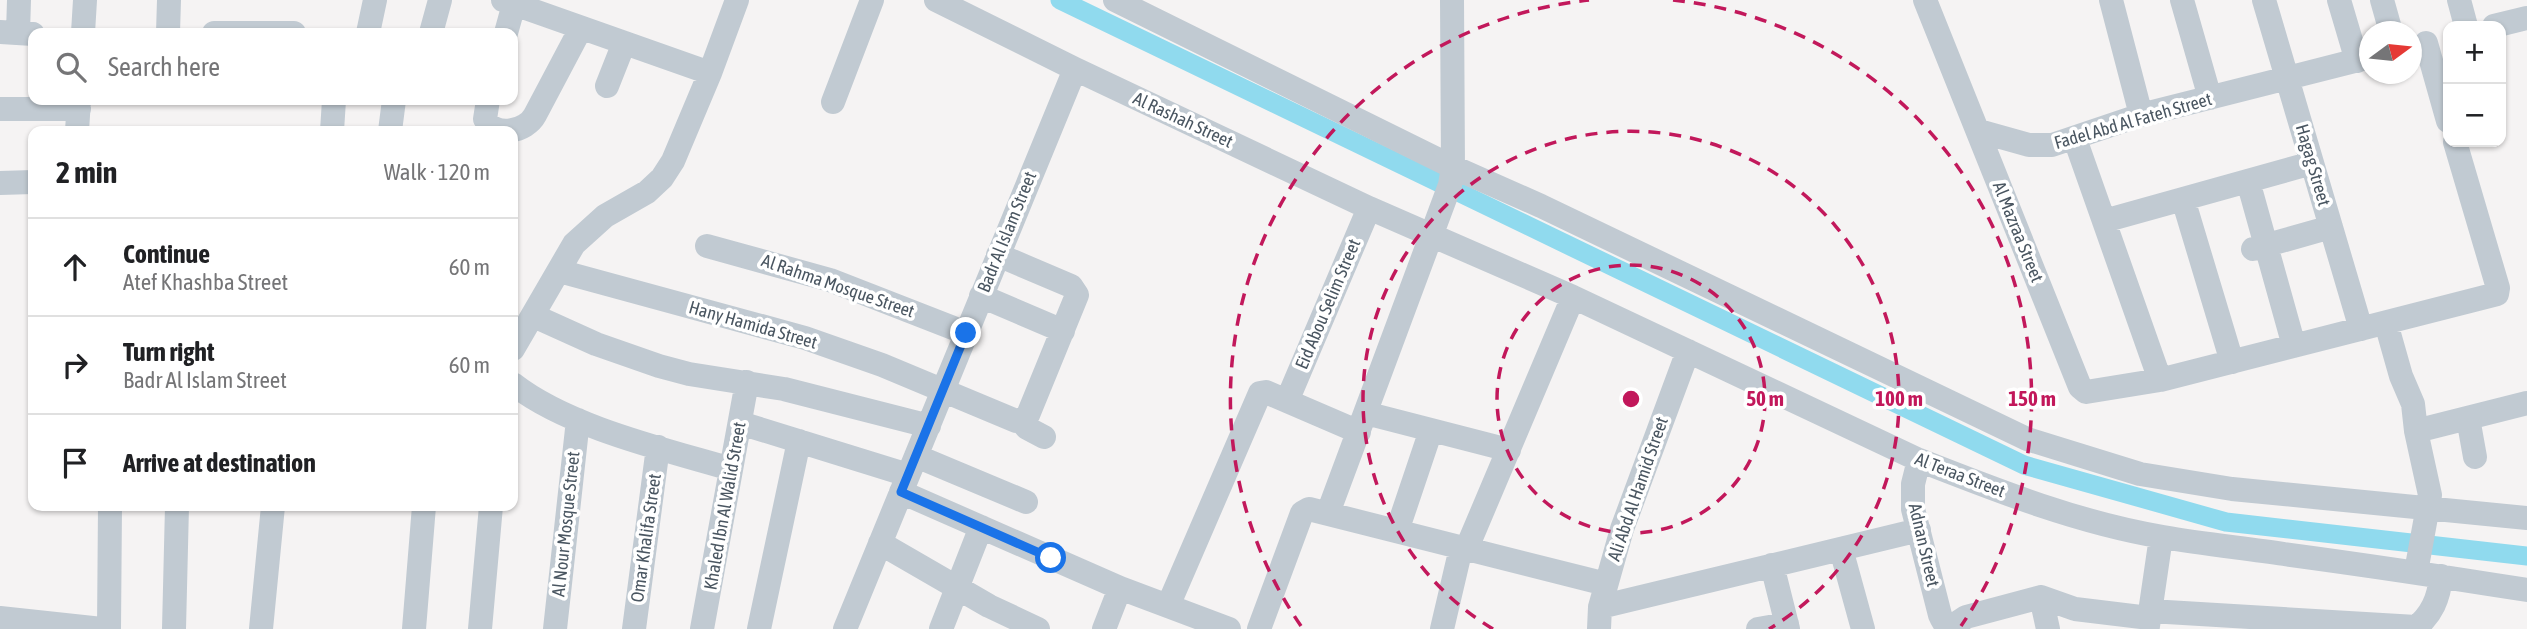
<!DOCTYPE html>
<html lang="en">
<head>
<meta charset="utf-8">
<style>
	:root { --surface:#fff; --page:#f6f6f6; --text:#202124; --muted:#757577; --line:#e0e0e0 }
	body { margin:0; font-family:"Asap Condensed",sans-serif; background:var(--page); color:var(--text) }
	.controls { position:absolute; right:21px; top:21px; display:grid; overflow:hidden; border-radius:14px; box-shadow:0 2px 5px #0004 }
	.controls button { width:63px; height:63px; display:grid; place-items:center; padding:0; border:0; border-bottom:2px solid var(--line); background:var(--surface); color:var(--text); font:35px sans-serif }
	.compass { position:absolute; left:2359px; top:21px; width:63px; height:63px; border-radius:50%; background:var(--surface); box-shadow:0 2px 5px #0004; rotate:75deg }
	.stop { position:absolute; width:21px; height:21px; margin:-16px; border:5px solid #1a73e8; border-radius:50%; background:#fff }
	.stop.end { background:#1a73e8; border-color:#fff; box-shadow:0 2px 7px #0008 }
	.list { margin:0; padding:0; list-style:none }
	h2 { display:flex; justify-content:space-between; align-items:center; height:91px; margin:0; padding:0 28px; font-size:30px }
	h2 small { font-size:23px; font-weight:400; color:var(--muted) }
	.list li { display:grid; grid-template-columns:46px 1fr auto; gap:21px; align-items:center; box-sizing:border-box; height:98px; padding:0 28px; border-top:2px solid var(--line) }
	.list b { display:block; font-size:26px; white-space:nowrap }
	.list p { margin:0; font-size:23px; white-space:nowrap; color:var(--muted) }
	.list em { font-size:23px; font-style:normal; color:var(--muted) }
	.icon { flex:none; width:38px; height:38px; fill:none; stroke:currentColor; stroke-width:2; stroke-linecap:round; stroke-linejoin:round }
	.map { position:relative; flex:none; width:2527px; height:629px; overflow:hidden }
	.search { position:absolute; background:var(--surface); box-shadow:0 2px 5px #0004; left:28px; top:28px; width:490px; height:77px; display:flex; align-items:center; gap:18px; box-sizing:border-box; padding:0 24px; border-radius:14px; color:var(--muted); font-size:26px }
	.panel { position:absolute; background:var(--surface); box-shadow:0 2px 5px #0004; left:28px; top:126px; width:490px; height:385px; border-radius:14px }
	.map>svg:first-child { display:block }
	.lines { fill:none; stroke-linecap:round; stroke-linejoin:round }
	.canal { stroke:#90daee; stroke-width:19 }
	.minor { stroke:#c1cad2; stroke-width:24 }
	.route { stroke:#1a73e8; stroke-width:9 }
	.ring { fill:none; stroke:#c2185b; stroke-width:3.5; stroke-dasharray:12 9 }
	.labels { text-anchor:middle; stroke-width:7; stroke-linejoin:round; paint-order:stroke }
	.street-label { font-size:18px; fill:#4a5661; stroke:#fff }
	.centre { fill:#c2185b; stroke:#fff; stroke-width:3.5 }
	.ring-label { font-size:21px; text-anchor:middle; font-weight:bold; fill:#c2185b; stroke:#fff; stroke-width:7; stroke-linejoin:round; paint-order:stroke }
</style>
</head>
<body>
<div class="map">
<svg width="2527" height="629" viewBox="0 0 2527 629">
	<rect width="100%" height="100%" fill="#f5f3f3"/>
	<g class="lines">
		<path class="canal" d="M1060 0 2024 465 2226 522 2527 556"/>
		<path class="minor" d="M503 0 710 73
			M936 0 1075 69 1369 208 1573 297 1919 460C1998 491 2079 523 2163 537 2203 544 2244 548 2284 554 2366 565 2446 577 2527 590
			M1115 0 1453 167 1541 206 2027 439 2140 474 2232 489 2527 518
			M1925 0 2080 387 2086 392 2160 380 2497 294 2498 288 2455 142
			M2111 0 2141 115
			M2182 0 2210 98
			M2264 0 2361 329
			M2339 0 2357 61
			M2382 0 2391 32
			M2459 0 2466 26
			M2494 26 2527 18
			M0 32 33 34
			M18 33 19 0
			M83 33 85 0
			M168 33 169 0
			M214 33H294
			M368 33 375 0
			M431 33 440 0
			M506 33 514 4
			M2426 43 2448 121
			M607 86 624 43
			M488 100 485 119C495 138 526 132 535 115L581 28
			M833 102 872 0
			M0 109H79
			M77 131 79 100
			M332 131 334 100
			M390 131 394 100
			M1979 131 2029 145H2052L2141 115 2370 57
			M2075 139 2160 380
			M2248 181 2294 346
			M0 183 33 182
			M2183 199 2232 362
			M2104 221 2312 163
			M707 246 830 280 966 333
			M2253 249 2331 227
			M559 271 805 338 882 365 1016 421H1021L1028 415 1077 295 1071 286 998 255
			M981 296 1063 331
			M534 316 596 344 659 366 689 374 784 389 929 426
			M2386 323 2401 376 2413 404 2416 431 2430 495 2416 572
			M513 349 574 244 605 216 647 192 662 178 673 161 710 73 737 0
			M513 384C568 427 663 449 731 469
			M1287 401 1369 208
			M1377 416 1509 450
			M2468 418 2475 457
			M1021 421 1027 428 1044 437
			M740 423 908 475
			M2416 431 2527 403
			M916 456 1026 502
			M1919 460 1913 484V509L1940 615C1942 620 1945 624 1948 629L1966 617 2041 597 2075 609 2149 618
			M901 492 1120 588 1229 629
			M1328 513 1450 185 1453 167 1452 0
			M1397 531 1431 430
			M880 543 989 606 1038 629
			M1841 549 1863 629
			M1466 550 1573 297
			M1772 565 1788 629
			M2041 597 2048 629
			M1168 606 1260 393 1266 392 1359 432
			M1600 607 1919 530
			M2150 611 2416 627
			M0 618 102 629
			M2148 626 2161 537
			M109 629 110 506
			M174 629 177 506
			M261 629 273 506
			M414 629 424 506
			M480 629 491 506
			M555 629 578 420
			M634 629 658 447
			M702 629 747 382
			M759 629 799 441
			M845 629 1075 69
			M941 629 981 527
			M1104 629 1120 588
			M1259 629 1302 513 1309 509 1606 584
			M1442 629 1461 548
			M1599 629 1600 607 1622 529 1688 351
			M1758 629 1787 624
			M2414 629C2432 615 2439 598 2441 576"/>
	</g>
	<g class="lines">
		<path class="route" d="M966 333 901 492 1051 558"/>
	</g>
	<g class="ring">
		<circle cx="1631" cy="399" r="134"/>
		<path d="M1493 629A268 268 0 1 1 1769 629"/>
		<path d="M1301 626A401 401 0 0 1 1589 0M1673 0A401 401 0 0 1 1961 626"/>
	</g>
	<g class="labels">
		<g class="street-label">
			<text transform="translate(1183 120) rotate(25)" y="6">Al Rashah Street</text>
			<text transform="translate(2133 121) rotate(-16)" y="6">Fadel Abd Al Fateh Street</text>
			<text transform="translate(2313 165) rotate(74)" y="6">Hagag Street</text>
			<text transform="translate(1007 232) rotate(-68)" y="6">Badr Al Islam Street</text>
			<text transform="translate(2018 232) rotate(68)" y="6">Al Mazraa Street</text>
			<text transform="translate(838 286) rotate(19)" y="6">Al Rahma Mosque Street</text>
			<text transform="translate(1328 304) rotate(-67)" y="6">Eid Abou Selim Street</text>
			<text transform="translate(753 325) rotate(16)" y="6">Hany Hamida Street</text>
			<text transform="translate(1960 475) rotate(21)" y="6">Al Teraa Street</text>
			<text transform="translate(1638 489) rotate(-71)" y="6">Ali Abd Al Hamid Street</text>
			<text transform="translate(725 506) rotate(-80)" y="6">Khaled Ibn Al Walid Street</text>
			<text transform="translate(566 524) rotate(-84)" y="6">Al Nour Mosque Street</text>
			<text transform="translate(646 538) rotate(-82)" y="6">Omar Khalifa Street</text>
			<text transform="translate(1924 545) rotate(77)" y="6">Adnan Street</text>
		</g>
	</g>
	<circle cx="1631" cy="399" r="10" class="centre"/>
	<g class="ring-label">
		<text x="1765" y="406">50 m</text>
		<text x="1899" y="406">100 m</text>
		<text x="2032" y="406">150 m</text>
	</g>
</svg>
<div class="controls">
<button>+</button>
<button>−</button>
</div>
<svg class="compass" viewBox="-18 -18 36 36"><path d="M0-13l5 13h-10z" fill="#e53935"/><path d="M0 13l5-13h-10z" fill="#757577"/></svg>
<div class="stop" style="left:1051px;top:558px"></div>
<div class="stop end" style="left:966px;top:333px"></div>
<div class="search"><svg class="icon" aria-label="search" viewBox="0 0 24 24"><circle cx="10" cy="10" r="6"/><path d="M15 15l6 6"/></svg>Search here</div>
<section class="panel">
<h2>2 min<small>Walk · 120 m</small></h2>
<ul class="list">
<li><svg class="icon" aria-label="ahead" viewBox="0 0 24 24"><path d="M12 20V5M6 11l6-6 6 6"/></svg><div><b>Continue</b><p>Atef Khashba Street</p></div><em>60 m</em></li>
<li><svg class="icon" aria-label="right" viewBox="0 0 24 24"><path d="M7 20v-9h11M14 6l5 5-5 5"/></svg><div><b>Turn right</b><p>Badr Al Islam Street</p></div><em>60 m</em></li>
<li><svg class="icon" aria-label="arrive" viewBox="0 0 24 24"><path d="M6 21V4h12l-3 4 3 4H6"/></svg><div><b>Arrive at destination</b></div></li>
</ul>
</section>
</div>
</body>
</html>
